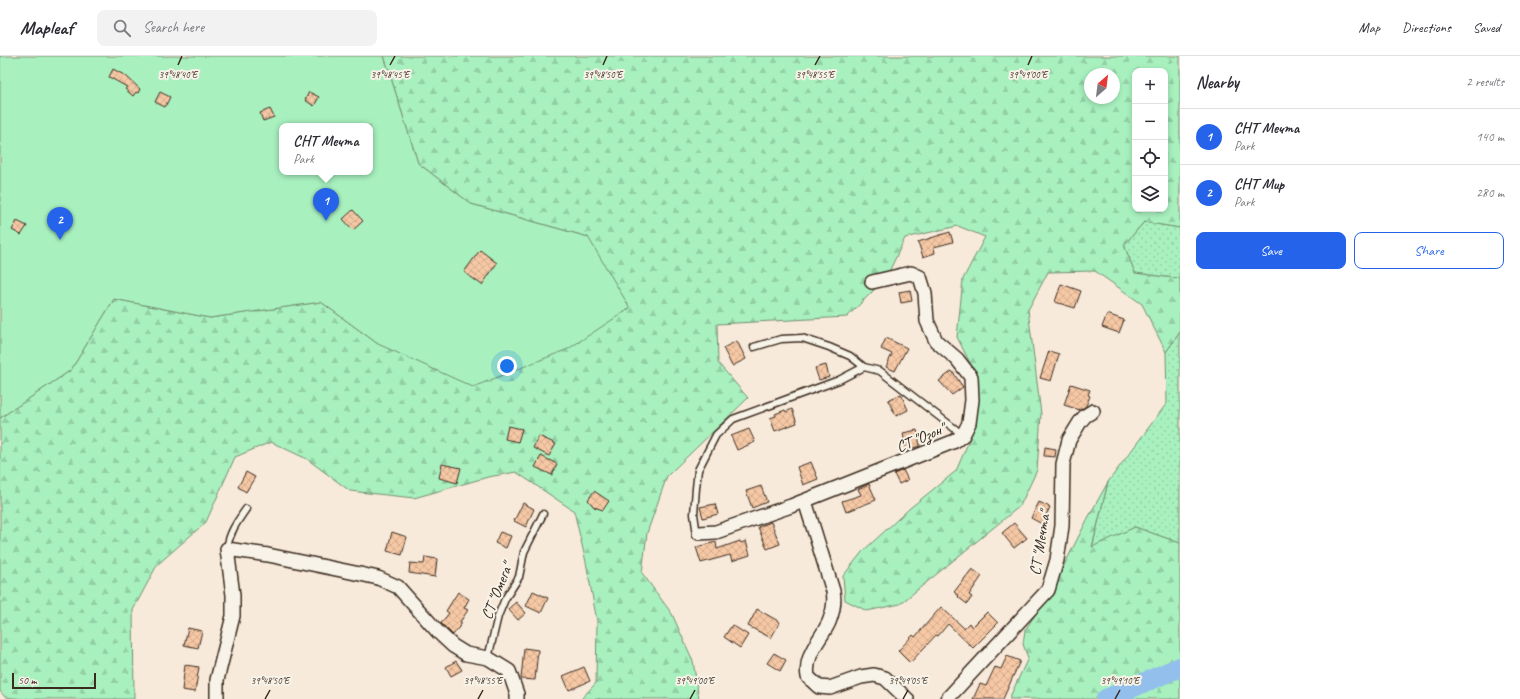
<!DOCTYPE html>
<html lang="en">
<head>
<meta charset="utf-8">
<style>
	:root { --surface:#fff; --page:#f2f2f3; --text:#2b2b33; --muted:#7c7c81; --line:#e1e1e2; --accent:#2563eb }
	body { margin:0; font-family:Caveat,sans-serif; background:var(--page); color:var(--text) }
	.controls { position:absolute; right:12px; top:12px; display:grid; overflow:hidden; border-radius:8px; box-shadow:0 2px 6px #0003 }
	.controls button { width:36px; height:36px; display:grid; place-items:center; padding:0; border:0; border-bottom:1px solid var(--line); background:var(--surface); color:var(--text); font:20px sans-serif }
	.compass { position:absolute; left:1084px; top:12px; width:36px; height:36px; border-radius:50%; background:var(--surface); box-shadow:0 2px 6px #0003; rotate:28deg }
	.scale { position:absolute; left:12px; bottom:10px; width:84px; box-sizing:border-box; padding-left:4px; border:2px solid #3b2a1e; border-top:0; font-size:11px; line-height:14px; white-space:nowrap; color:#3b2a1e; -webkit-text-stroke:3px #f7f3e8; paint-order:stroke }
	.you { position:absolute; left:507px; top:310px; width:14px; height:14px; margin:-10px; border:3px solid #fff; border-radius:50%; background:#1a73e8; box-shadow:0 0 0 6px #1a73e833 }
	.badge { display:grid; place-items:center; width:26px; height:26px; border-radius:50%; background:var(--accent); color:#fff; font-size:13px; font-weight:700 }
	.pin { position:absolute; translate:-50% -33px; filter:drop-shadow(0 1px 2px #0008) }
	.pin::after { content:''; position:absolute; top:21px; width:14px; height:12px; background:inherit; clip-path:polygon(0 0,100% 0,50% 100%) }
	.popup { position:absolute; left:279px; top:67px; width:94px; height:52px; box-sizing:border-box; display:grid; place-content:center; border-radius:8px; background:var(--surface); filter:drop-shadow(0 1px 3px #0005); font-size:13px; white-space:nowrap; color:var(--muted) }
	.popup b { font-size:15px; color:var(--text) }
	.popup::after { content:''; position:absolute; left:50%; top:100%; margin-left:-8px; border:8px solid transparent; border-top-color:var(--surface) }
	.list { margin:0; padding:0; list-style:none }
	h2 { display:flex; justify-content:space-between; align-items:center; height:52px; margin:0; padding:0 16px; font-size:17px }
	h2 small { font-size:13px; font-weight:400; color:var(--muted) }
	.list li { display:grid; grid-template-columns:26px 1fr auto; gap:12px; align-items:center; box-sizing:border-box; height:56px; padding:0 16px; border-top:1px solid var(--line) }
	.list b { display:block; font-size:15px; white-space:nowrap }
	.list p { margin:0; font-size:13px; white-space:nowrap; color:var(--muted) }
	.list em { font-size:13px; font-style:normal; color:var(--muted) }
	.actions { display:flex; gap:8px; padding:12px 16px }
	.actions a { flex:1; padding:9px 0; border:1px solid var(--accent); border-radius:8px; text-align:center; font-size:14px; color:var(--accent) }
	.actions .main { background:var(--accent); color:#fff }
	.icon { flex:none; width:22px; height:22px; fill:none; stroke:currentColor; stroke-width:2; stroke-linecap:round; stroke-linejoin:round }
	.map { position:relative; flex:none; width:1180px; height:643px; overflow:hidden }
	header { display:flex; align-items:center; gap:24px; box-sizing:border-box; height:56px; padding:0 20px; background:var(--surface); border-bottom:1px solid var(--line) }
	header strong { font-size:19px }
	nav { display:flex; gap:22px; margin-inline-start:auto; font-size:14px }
	.search { width:280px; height:36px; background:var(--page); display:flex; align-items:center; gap:10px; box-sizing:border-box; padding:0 14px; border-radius:8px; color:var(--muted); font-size:15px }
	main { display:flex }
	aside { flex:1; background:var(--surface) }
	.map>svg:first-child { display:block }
	.grass { fill:url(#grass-dots); stroke:#728e6e }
	.forest { fill:url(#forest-firs); stroke:#728e6e; fill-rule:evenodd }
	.green { fill:#a8f1bf; stroke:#728e6e; fill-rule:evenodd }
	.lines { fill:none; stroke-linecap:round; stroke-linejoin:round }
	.river { stroke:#92bfec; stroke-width:20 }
	.building { fill:url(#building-cross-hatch); stroke:#3b2a1e }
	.lane-casing { stroke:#3b2a1e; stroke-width:9 }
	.street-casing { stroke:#3b2a1e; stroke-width:16 }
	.lane { stroke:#f7f3e8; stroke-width:6 }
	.street { stroke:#f7f3e8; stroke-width:13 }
	.ticks { fill:none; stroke:#3b2a1e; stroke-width:1.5 }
	.labels { text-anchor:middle; stroke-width:4; stroke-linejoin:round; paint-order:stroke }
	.street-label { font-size:16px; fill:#3b2a1e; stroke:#f7f3e8 }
	.ticks-label { font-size:10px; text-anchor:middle; fill:#3b2a1e; stroke:#f7f3e8; stroke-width:4; stroke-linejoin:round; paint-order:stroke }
</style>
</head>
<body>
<header>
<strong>Mapleaf</strong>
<div class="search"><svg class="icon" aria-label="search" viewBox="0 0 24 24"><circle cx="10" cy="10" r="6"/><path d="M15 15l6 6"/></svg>Search here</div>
<nav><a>Map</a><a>Directions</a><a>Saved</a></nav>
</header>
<main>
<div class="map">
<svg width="1180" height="643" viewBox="0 0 1180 643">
	<defs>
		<pattern id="grass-dots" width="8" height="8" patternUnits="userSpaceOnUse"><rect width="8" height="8" fill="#a8f1bf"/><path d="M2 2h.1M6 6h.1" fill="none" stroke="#92cfa4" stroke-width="1.8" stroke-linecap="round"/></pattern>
		<pattern id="forest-firs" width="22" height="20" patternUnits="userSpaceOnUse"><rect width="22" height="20" fill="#a8f1bf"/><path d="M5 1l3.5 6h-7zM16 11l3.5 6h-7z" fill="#92cfa4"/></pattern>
		<pattern id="building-cross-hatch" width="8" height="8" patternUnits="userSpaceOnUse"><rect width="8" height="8" fill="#f6c8a5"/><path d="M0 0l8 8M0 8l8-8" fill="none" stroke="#d4ac8e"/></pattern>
	</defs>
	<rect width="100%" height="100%" fill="#f7eadb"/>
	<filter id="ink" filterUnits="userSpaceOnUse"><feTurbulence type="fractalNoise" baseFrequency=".025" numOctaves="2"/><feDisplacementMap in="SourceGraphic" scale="8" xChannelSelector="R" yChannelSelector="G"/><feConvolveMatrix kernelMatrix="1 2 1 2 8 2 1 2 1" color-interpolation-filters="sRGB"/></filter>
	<g filter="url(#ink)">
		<path class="grass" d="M1144 166 1180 172V222L1165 221 1135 217 1124 189Z
			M1180 276V487L1135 471 1092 492 1108 426 1167 347 1166 296Z"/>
		<path class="forest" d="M384 0H1180V172L1144 166 1124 189 1135 217 1165 221 1180 222V276L1166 296 1142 248 1095 215 1048 216 1028 254 1041 358 1037 414 1020 450 900 548 867 555 845 544 843 520 863 495 910 452 956 415 974 373 976 319 957 281 963 223 985 181 958 170 905 182 886 222 847 261 717 268 718 307 748 342 667 420 647 477 642 517 672 558 693 605 699 643H581L596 627 597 565 586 506 574 455 516 416 488 421 414 442 350 435 307 403 271 386 235 401 206 466 157 509 133 554 134 643H24L5 641 0 635V362L71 314 114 243 210 262 321 246 378 288 588 181 471 148 418 107ZM1135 15H1165V153H1135ZM1090 18H1114V42H1090Z
			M1108 426 1092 491 1135 471 1180 487V643H1009L1028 602 1023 588 1025 574 1051 535 1088 462Z"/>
		<path class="green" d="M0 0H384L418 107 471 148 588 181 630 252 568 293 473 331 378 288 321 246 210 262 114 243 71 314 0 362ZM282 70H370V116H282Z"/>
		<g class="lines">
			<path class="river" d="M1106 643 1180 611"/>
		</g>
		<path class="building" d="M113 13 126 20 140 33 138 37 136 36 133 40 125 33 127 31 109 21Z
			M160 36 170 41 165 51 155 46Z
			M309 36 319 41 314 50 305 44Z
			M270 53 274 61 263 65 260 57Z
			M353 154 363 165 353 174 343 163Z
			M17 165 27 170 21 179 12 174Z
			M950 176 953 186 934 191 935 197 923 201 918 186Z
			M480 194 497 207 482 229 464 216Z
			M1061 228 1081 235 1075 252 1055 246Z
			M910 234 912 245 901 247 899 236Z
			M1107 258 1124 264 1119 277 1102 271Z
			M886 282 907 292 895 315 886 311 892 298 881 293Z
			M737 285 746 303 732 310 723 292Z
			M1049 295 1059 298 1051 325 1040 322Z
			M826 309 829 321 819 324 815 312Z
			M952 315 963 331 952 339 939 325Z
			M1071 328 1090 334 1088 339 1090 340 1086 350 1080 354 1064 349Z
			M901 338 908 354 896 360 888 344Z
			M792 353 797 367 775 375 770 362 776 360 775 358 785 354 786 356Z
			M508 370 522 373 518 386 505 383Z
			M749 373 755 386 737 394 731 380Z
			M917 374 920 390 906 394 903 377Z
			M539 380 556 388 549 400 533 392Z
			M1045 391 1056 393 1055 401 1044 400Z
			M541 400 557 408 552 419 535 411Z
			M811 406 818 423 803 429 797 411Z
			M442 408 461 412 457 427 439 422Z
			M903 414 908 424 899 428 894 418Z
			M246 416 255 421 246 436 238 431Z
			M869 428 876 444 846 456 842 445 861 439 858 433Z
			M761 430 767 446 752 452 746 435Z
			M594 435 609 445 603 454 594 451 588 444Z
			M1039 446 1050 451 1042 468 1031 462Z
			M523 447 534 453 526 471 514 465Z
			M715 448 718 458 703 462 700 451Z
			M771 466 780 488 767 493 758 471Z
			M1014 467 1027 482 1014 492 1002 477Z
			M392 476 407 481 402 499 387 495Z
			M500 476 511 480 506 492 495 487Z
			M740 485 741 487 746 485 750 499 732 505 730 499 701 507 696 491 716 486 717 493Z
			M425 501 437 503 435 521 409 517 410 507 424 508Z
			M972 513 982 520 969 539 972 541 967 548 958 541 959 540 954 536Z
			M533 535 548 542 541 557 526 550Z
			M458 536 469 543 464 552 468 554 460 566 462 567 453 579 441 567 449 557 446 555Z
			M516 546 526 557 518 564 508 553Z
			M941 551 964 572 969 567 972 571 987 556 998 567 973 592 948 568 938 580 936 579 910 607 898 595 913 579 915 581Z
			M757 553 780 566 771 582 748 570Z
			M732 569 748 579 740 592 724 581Z
			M188 572 202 575 198 592 184 589Z
			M524 592 538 594 535 624 521 623Z
			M774 597 786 604 780 615 767 607Z
			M1007 600 1020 605 1003 643H973L980 628 986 630 995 611 1001 613Z
			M456 605 462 614 451 620 446 611Z
			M185 609 199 611 195 636 182 634Z
			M584 611 590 625 569 634 563 620Z"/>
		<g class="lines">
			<g class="lane-casing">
				<path id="lane" d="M754 291 781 283 802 282 829 291 850 300 864 311
					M699 477 696 472 694 458 696 432 698 414 716 379 733 363 839 324 864 311 880 315 963 379
					M227 493C229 477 237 466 246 453
					M488 602 498 560 505 543 519 521 524 496 543 458"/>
			</g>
			<g class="street-casing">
				<path id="street" d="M805 445 833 535C835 545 833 556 829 566 821 584 804 598 808 621L819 631 830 632 861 621 874 619 885 622 907 643
					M699 477 716 476 791 450 955 385 963 379 969 367 972 344 971 321 957 303 936 285 927 265 925 237 920 221 911 217 872 226
					M217 643V624L233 560V539L227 493 268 499 360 518 378 522 398 531 438 576 453 590 466 598 488 602 509 615 517 638V643
					M947 643 1048 534 1057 504 1062 470 1063 408 1069 384 1080 366 1085 360 1093 355"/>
			</g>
			<use href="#lane" class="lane"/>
			<use href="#street" class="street"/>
		</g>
	</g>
	<path class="ticks" d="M178 9 182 0M390 9 395 0M603 9 607 0M815 9 820 0M1028 9 1032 0M265 643 270 634M478 643 483 634M690 643 695 634M903 643 908 634M1115 643 1120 634"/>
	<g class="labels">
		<g class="street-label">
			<text transform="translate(920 381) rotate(-23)" y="6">СТ "Озон"</text>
			<text transform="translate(1039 487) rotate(-81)" y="6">СТ "Мечта"</text>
			<text transform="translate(496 535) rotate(-68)" y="6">СТ "Омега"</text>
		</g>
	</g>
	<g class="ticks-label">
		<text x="178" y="22">39°48'40"E</text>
		<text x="390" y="22">39°48'45"E</text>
		<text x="603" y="22">39°48'50"E</text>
		<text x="815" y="22">39°48'55"E</text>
		<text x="1028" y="22">39°49'00"E</text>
		<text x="270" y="628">39°48'50"E</text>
		<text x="483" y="628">39°48'55"E</text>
		<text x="695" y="628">39°49'00"E</text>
		<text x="908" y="628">39°49'05"E</text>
		<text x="1120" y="628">39°49'10"E</text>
	</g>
</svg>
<div class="controls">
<button>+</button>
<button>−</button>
<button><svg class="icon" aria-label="locate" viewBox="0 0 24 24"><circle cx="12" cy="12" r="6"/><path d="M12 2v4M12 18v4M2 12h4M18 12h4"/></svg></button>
<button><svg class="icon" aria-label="layers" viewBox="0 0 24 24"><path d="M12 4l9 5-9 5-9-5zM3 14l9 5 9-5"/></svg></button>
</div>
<svg class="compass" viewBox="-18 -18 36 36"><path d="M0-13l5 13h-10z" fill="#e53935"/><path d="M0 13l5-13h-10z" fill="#7c7c81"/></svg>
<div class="scale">50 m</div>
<div class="you"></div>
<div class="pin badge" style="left:326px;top:165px">1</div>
<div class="popup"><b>СНТ Мечта</b>Park</div>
<div class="pin badge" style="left:60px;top:184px">2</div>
</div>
<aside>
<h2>Nearby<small>2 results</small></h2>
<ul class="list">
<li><span class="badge">1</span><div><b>СНТ Мечта</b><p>Park</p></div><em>140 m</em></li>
<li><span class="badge">2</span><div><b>СНТ Мир</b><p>Park</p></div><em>280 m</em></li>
</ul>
<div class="actions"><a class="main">Save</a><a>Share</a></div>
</aside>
</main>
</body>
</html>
